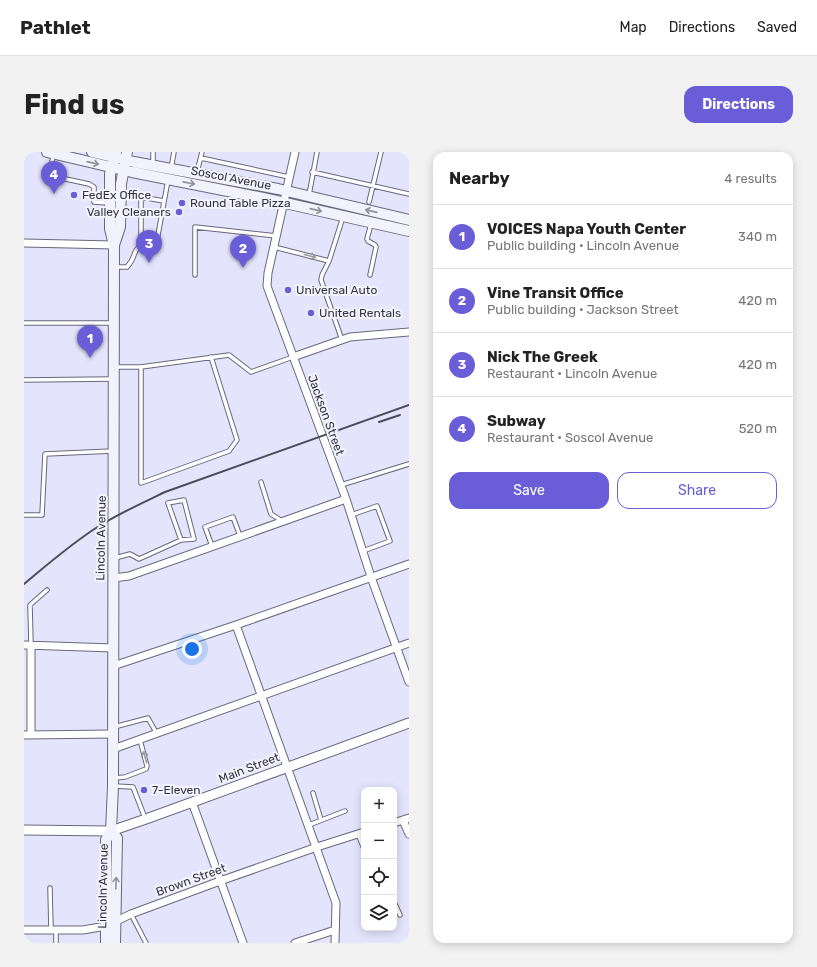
<!DOCTYPE html>
<html lang="en">
<head>
<meta charset="utf-8">
<style>
	:root { --surface:#fff; --page:#f2f2f2; --text:#222; --muted:#767676; --line:#e0e0e0; --accent:#6a5ed8 }
	body { margin:0; font-family:Rubik,sans-serif; background:var(--page); color:var(--text) }
	.controls { position:absolute; right:12px; bottom:12px; display:grid; overflow:hidden; border-radius:8px; box-shadow:0 2px 10px #0003 }
	.controls button { width:36px; height:36px; display:grid; place-items:center; padding:0; border:0; border-bottom:1px solid var(--line); background:var(--surface); color:var(--text); font:20px sans-serif }
	.you { position:absolute; left:168px; top:497px; width:14px; height:14px; margin:-10px; border:3px solid #fff; border-radius:50%; background:#1a73e8; box-shadow:0 0 0 6px #1a73e833 }
	.badge { display:grid; place-items:center; width:26px; height:26px; border-radius:50%; background:var(--accent); color:#fff; font-size:13px; font-weight:700 }
	.pin { position:absolute; translate:-50% -33px; filter:drop-shadow(0 1px 2px #0008) }
	.pin::after { content:''; position:absolute; top:21px; width:14px; height:12px; background:inherit; clip-path:polygon(0 0,100% 0,50% 100%) }
	.list { margin:0; padding:0; list-style:none }
	h2 { display:flex; justify-content:space-between; align-items:center; height:52px; margin:0; padding:0 16px; font-size:17px }
	h2 small { font-size:13px; font-weight:400; color:var(--muted) }
	.list li { display:grid; grid-template-columns:26px 1fr auto; gap:12px; align-items:center; box-sizing:border-box; height:64px; padding:0 16px; border-top:1px solid var(--line) }
	.list b { display:block; font-size:15px; white-space:nowrap }
	.list p { margin:0; font-size:13px; white-space:nowrap; color:var(--muted) }
	.list em { font-size:13px; font-style:normal; color:var(--muted) }
	.actions { display:flex; gap:8px; padding:12px 16px }
	.actions a { flex:1; padding:9px 0; border:1px solid var(--accent); border-radius:12px; text-align:center; font-size:14px; color:var(--accent) }
	.actions .main { background:var(--accent); color:#fff }
	.icon { flex:none; width:22px; height:22px; fill:none; stroke:currentColor; stroke-width:2; stroke-linecap:round; stroke-linejoin:round }
	.map { position:relative; flex:none; width:385px; height:791px; overflow:hidden; border-radius:12px }
	header { display:flex; align-items:center; gap:24px; box-sizing:border-box; height:56px; padding:0 20px; background:var(--surface); border-bottom:1px solid var(--line) }
	header strong { font-size:19px }
	nav { display:flex; gap:22px; margin-inline-start:auto; font-size:14px }
	.intro { display:flex; align-items:center; justify-content:space-between; box-sizing:border-box; height:96px; padding:0 24px }
	h1 { margin:0; font-size:28px }
	.button { padding:10px 18px; border-radius:12px; background:var(--accent); color:#fff; font-size:14px; font-weight:700 }
	main { display:flex; gap:24px; padding:0 24px }
	aside { flex:1; background:var(--surface); border-radius:12px; box-shadow:0 2px 10px #0003 }
	.map>svg:first-child { display:block }
	.lines { fill:none; stroke-linecap:round; stroke-linejoin:round }
	.service-casing { stroke:#67687c; stroke-width:5.5 }
	.minor-casing { stroke:#67687c; stroke-width:9 }
	.tertiary-casing { stroke:#67687c; stroke-width:11 }
	.secondary-casing { stroke:#67687c; stroke-width:12 }
	.service { stroke:#fff; stroke-width:3.5 }
	.minor { stroke:#fff; stroke-width:7 }
	.tertiary { stroke:#fff; stroke-width:9 }
	.secondary { stroke:#f1f2fc; stroke-width:10 }
	.rail { stroke:#4c4c58; stroke-width:2 }
	.oneway { stroke:#92929c }
	.oneway2 { stroke:#99999e }
	.poi-dot { fill:#6a5ed8; stroke:#f3f4fe; stroke-width:1.5 }
	.labels { text-anchor:middle; stroke-width:4; stroke-linejoin:round; paint-order:stroke }
	.street-label { font-size:12px; fill:#33333d; stroke:#f3f4fe }
	.poi-label { font-size:12px; fill:#33333d; stroke:#f3f4fe; text-anchor:start }
</style>
</head>
<body>
<header>
<strong>Pathlet</strong>
<nav><a>Map</a><a>Directions</a><a>Saved</a></nav>
</header>
<div class="intro"><h1>Find us</h1><a class="button">Directions</a></div>
<main>
<div class="map">
<svg width="385" height="791" viewBox="0 0 385 791">
	<rect width="100%" height="100%" fill="#e4e5fd"/>
	<g class="lines">
		<g class="service-casing">
			<path id="service" d="M129 0V12
				M30 2 28 9V24L65 32 70 35V50L85 51
				M177 6 265 25
				M147 17 150 0
				M173 20 178 0
				M288 20 385 42
				M285 43 293 0
				M345 50 357 0
				M117 94V45L140 49
				M250 95 305 109
				M92 115H103C117 100 102 94 132 94L144 28
				M171 123V75L252 84
				M346 123 352 95 351 93 344 89 343 87 347 72
				M0 171H89
				M318 188 297 128 298 123 305 109 319 65
				M91 215H117L205 203 227 220 269 205
				M117 215V331L205 299 213 288 187 205
				M0 228 89 227
				M237 330 247 362 258 369
				M317 333 385 312
				M0 363H18L21 302 89 299
				M327 363 353 354 366 389 339 399
				M188 394 181 375 209 365 216 384
				M91 406 106 402 115 407 157 388 144 351 160 348 170 387 157 388
				M7 493 6 453 23 438
				M90 575 124 566 133 582
				M90 626 101 625 122 617 123 614 116 588
				M90 634 109 635 121 666
				M289 641 297 668
				M285 673 321 659
				M334 682 340 697
				M26 736 27 778
				M370 750 376 763
				M107 762 122 791
				M32 778V791"/>
		</g>
		<g class="minor-casing">
			<path id="minor" d="M271 0 244 121 243 134 322 347 347 425 385 530
				M0 91 90 93
				M269 205 326 185 385 180
				M89 426 105 424 322 347
				M212 473 312 751 311 791
				M0 493 89 496
				M7 493V583
				M89 514 212 473 385 412
				M0 583 89 582
				M89 597 385 491
				M168 650 219 791
				M379 668 385 682
				M370 671 385 666
				M0 778H59L82 774 107 762 196 729 293 695 340 680
				M271 791 311 778"/>
		</g>
		<g class="tertiary-casing">
			<path id="tertiary" d="M0 678 87 679 122 667 385 571"/>
		</g>
		<g class="secondary-casing">
			<path id="secondary" d="M23 0 108 20 239 46 385 79
				M68 0 110 10 254 37 385 68
				M90 93 96 75 97 32 103 0
				M87 679 93 686 91 791
				M82 791V688L87 679 89 634 90 93 86 77V22L92 0"/>
		</g>
		<use href="#service" class="service"/>
		<use href="#minor" class="minor"/>
		<use href="#tertiary" class="tertiary"/>
		<use href="#secondary" class="secondary"/>
		<path class="rail" d="M355 270 376 263
			M0 432C24 412 48 391 75 374 96 361 118 351 141 340L385 253"/>
	</g>
	<defs><path id="oneway-shaft" d="M-6 0H5M1.5-3L5.5 0L1.5 3" fill="none" stroke-width="1.6" stroke-linecap="round" stroke-linejoin="round"/></defs>
	<g class="oneway">
		<use href="#oneway-shaft" transform="translate(69 11) rotate(13)"/>
		<use href="#oneway-shaft" transform="translate(165 31) rotate(11)"/>
		<use href="#oneway-shaft" transform="translate(292 58) rotate(13)"/>
		<use href="#oneway-shaft" transform="translate(347 59) rotate(-167)"/>
		<use href="#oneway-shaft" transform="translate(92 731) rotate(-88)"/>
	</g>
	<g class="oneway2">
		<use href="#oneway-shaft" transform="translate(286 104) rotate(14)"/>
		<use href="#oneway-shaft" transform="translate(121 605) rotate(-106)"/>
	</g>
	<g class="poi-dot">
		<circle cx="50" cy="43" r="4"/>
		<circle cx="158" cy="51" r="4"/>
		<circle cx="155" cy="60" r="4"/>
		<circle cx="264" cy="138" r="4"/>
		<circle cx="287" cy="161" r="4"/>
		<circle cx="120" cy="638" r="4"/>
	</g>
	<g class="labels">
		<g class="street-label">
			<text transform="translate(207 26) rotate(11)" y="4">Soscol Avenue</text>
			<text transform="translate(302 263) rotate(70)" y="4">Jackson Street</text>
			<text transform="translate(77 386) rotate(-89)" y="4">Lincoln Avenue</text>
			<text transform="translate(225 616) rotate(-21)" y="4">Main Street</text>
			<text transform="translate(167 728) rotate(-20)" y="4">Brown Street</text>
			<text transform="translate(79 734) rotate(-89)" y="4">Lincoln Avenue</text>
		</g>
		<g class="poi-label">
			<text x="58" y="47">FedEx Office</text>
			<text x="166" y="55">Round Table Pizza</text>
			<text x="147" y="64" text-anchor="end">Valley Cleaners</text>
			<text x="272" y="142">Universal Auto</text>
			<text x="295" y="165">United Rentals</text>
			<text x="128" y="642">7-Eleven</text>
		</g>
	</g>
</svg>
<div class="controls">
<button>+</button>
<button>−</button>
<button><svg class="icon" aria-label="locate" viewBox="0 0 24 24"><circle cx="12" cy="12" r="6"/><path d="M12 2v4M12 18v4M2 12h4M18 12h4"/></svg></button>
<button><svg class="icon" aria-label="layers" viewBox="0 0 24 24"><path d="M12 4l9 5-9 5-9-5zM3 14l9 5 9-5"/></svg></button>
</div>
<div class="you"></div>
<div class="pin badge" style="left:66px;top:206px">1</div>
<div class="pin badge" style="left:219px;top:116px">2</div>
<div class="pin badge" style="left:125px;top:111px">3</div>
<div class="pin badge" style="left:30px;top:42px">4</div>
</div>
<aside>
<h2>Nearby<small>4 results</small></h2>
<ul class="list">
<li><span class="badge">1</span><div><b>VOICES Napa Youth Center</b><p>Public building · Lincoln Avenue</p></div><em>340 m</em></li>
<li><span class="badge">2</span><div><b>Vine Transit Office</b><p>Public building · Jackson Street</p></div><em>420 m</em></li>
<li><span class="badge">3</span><div><b>Nick The Greek</b><p>Restaurant · Lincoln Avenue</p></div><em>420 m</em></li>
<li><span class="badge">4</span><div><b>Subway</b><p>Restaurant · Soscol Avenue</p></div><em>520 m</em></li>
</ul>
<div class="actions"><a class="main">Save</a><a>Share</a></div>
</aside>
</main>
</body>
</html>
